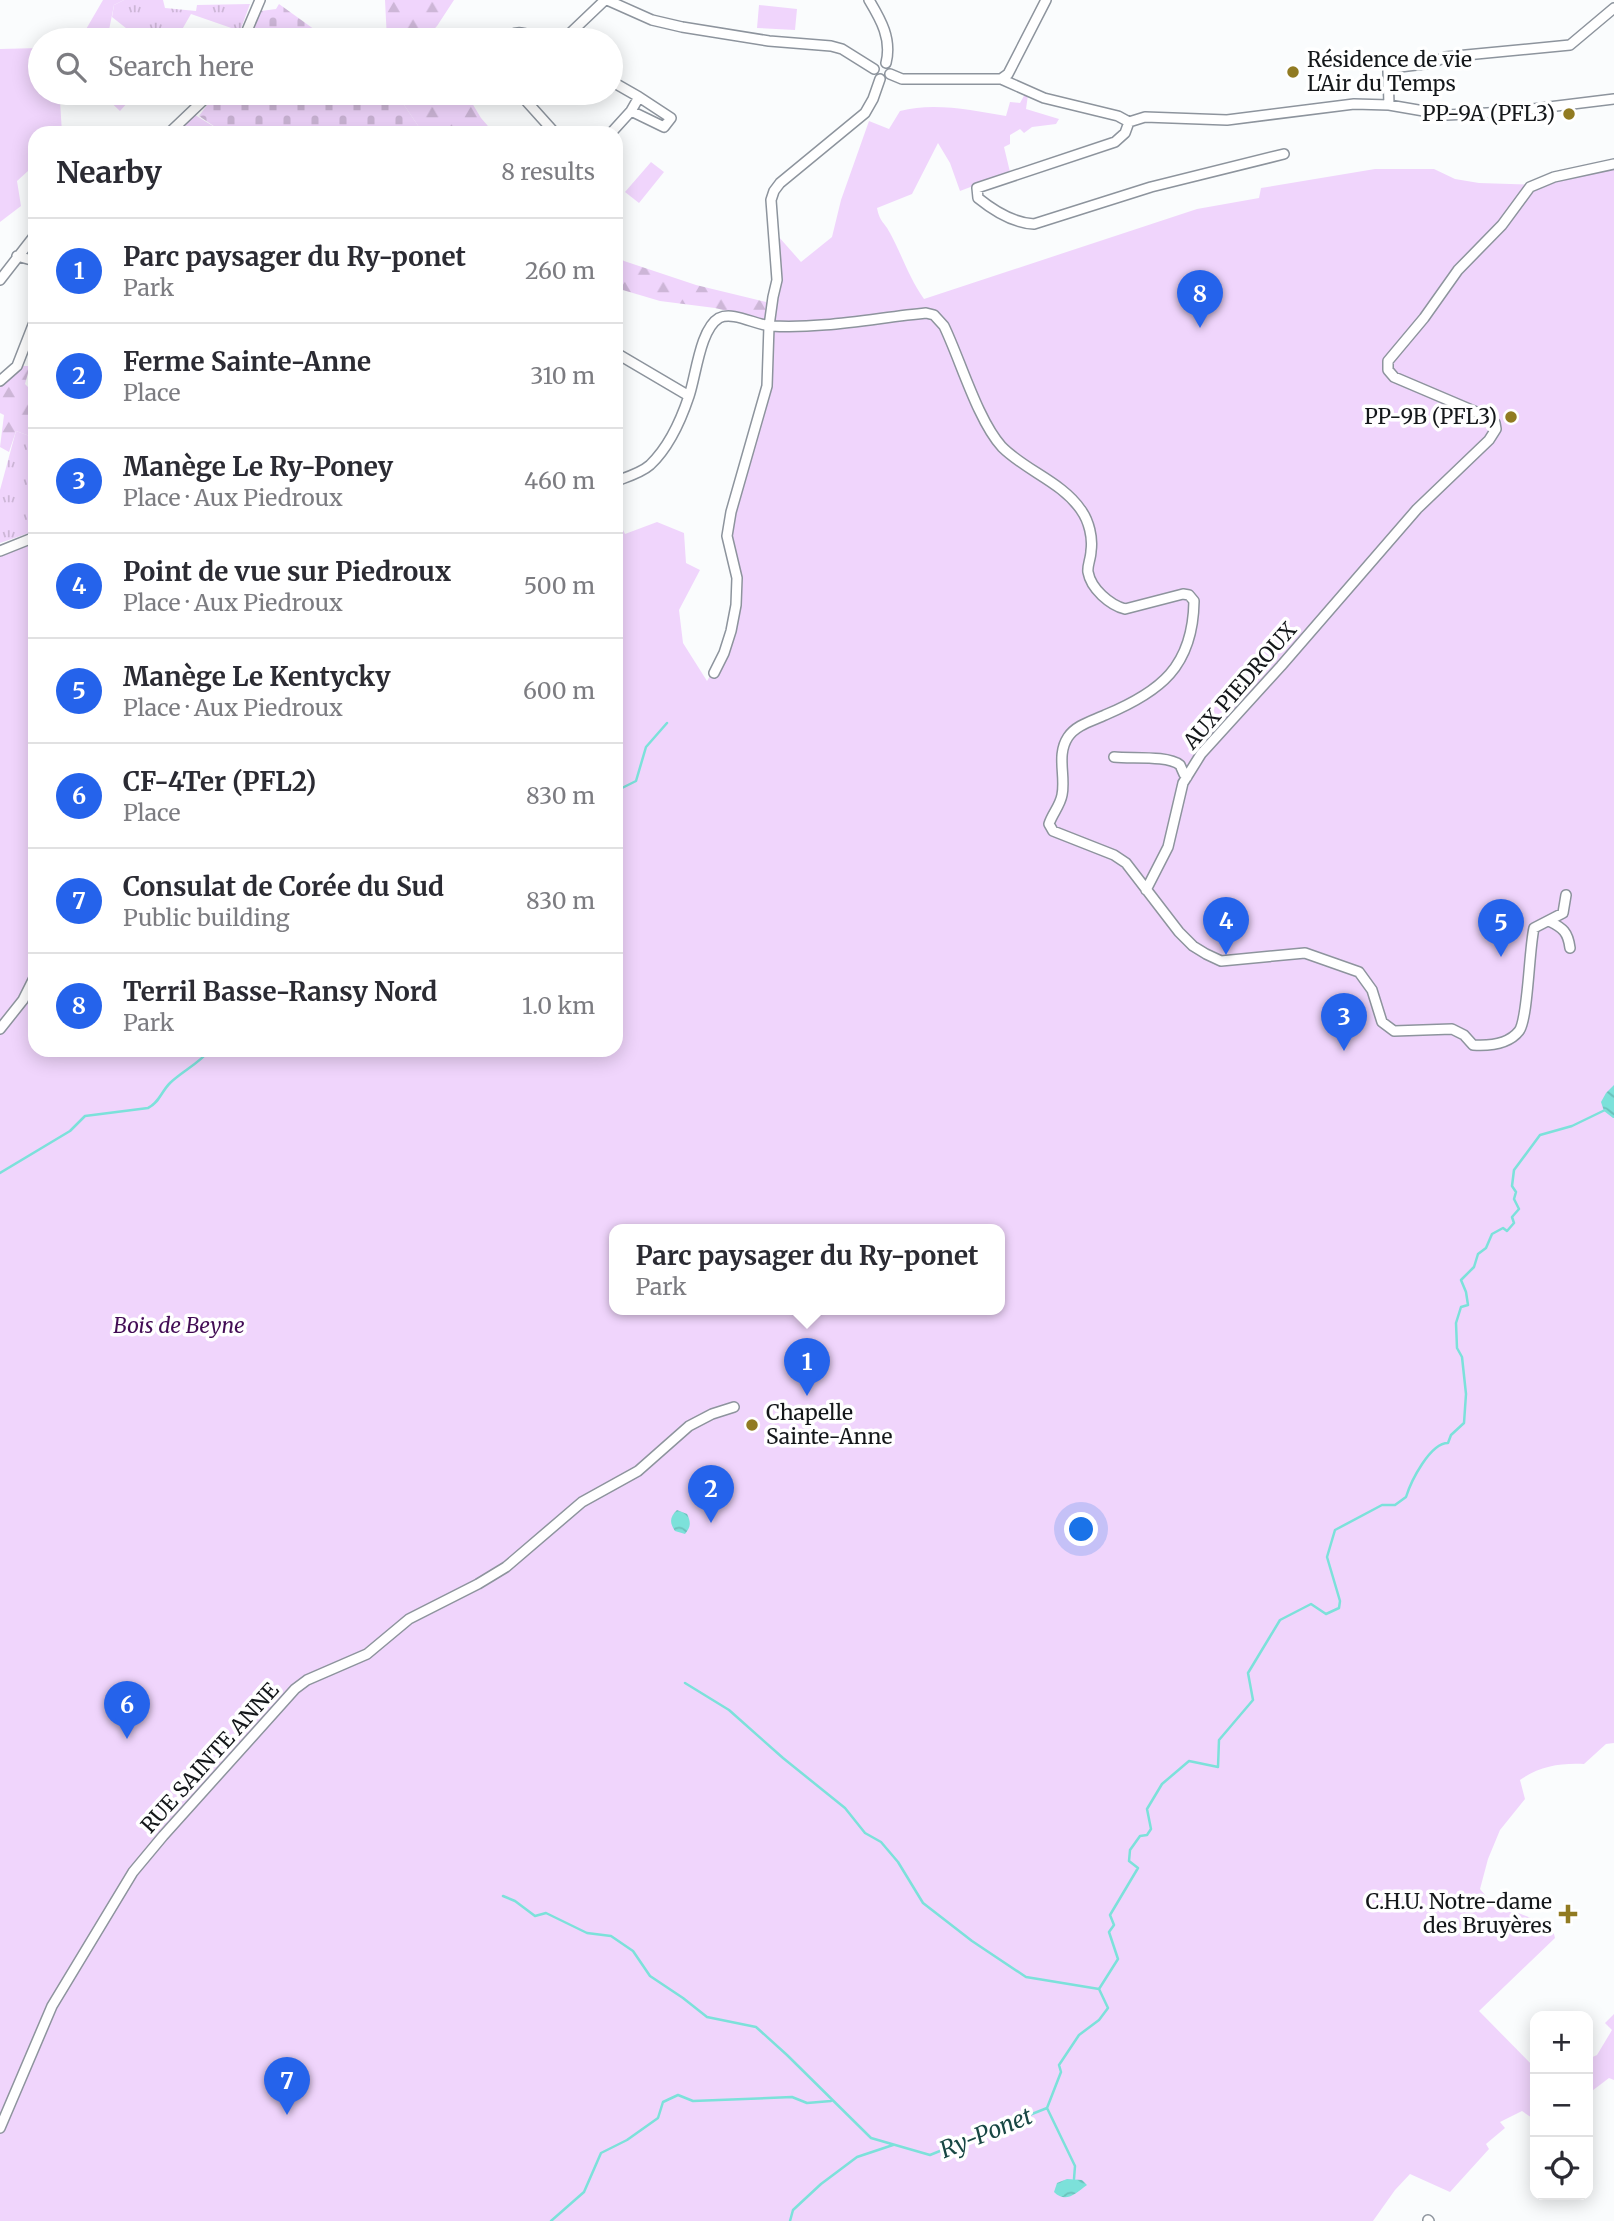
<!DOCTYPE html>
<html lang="en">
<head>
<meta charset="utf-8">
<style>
	:root { --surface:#fff; --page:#f2f2f3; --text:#2b2b33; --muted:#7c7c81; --line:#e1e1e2; --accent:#2563eb }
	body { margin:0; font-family:Merriweather,serif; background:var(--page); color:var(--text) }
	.controls { position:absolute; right:21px; bottom:21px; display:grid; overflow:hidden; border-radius:14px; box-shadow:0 4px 18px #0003 }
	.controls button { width:63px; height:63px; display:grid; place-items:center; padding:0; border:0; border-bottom:2px solid var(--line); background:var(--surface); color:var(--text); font:35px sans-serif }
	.you { position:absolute; left:1082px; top:1530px; width:24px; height:24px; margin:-18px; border:5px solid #fff; border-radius:50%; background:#1a73e8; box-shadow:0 0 0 10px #1a73e833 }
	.badge { display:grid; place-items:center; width:46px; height:46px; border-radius:50%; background:var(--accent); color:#fff; font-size:23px; font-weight:700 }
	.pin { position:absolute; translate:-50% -58px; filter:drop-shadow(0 2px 4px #0008) }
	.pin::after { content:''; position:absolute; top:37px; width:24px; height:21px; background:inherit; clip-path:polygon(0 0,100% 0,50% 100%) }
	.popup { position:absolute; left:609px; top:1224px; width:396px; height:91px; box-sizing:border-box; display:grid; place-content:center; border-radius:14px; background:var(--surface); filter:drop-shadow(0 2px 5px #0005); font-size:23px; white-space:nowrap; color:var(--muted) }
	.popup b { font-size:26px; color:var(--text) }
	.popup::after { content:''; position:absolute; left:50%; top:100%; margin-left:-14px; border:14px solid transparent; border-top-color:var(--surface) }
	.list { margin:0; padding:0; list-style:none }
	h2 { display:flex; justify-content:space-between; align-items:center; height:91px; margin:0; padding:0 28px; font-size:30px }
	h2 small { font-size:23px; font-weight:400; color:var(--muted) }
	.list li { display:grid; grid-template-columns:46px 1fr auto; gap:21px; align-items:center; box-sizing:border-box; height:105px; padding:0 28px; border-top:2px solid var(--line) }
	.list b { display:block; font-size:26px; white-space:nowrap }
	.list p { margin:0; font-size:23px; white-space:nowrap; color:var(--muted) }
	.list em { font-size:23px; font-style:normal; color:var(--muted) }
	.icon { flex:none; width:38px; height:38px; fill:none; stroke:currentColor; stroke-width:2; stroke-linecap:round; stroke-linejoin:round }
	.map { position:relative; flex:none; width:1614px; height:2221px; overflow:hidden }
	.search { position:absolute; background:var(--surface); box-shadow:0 4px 18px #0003; left:28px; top:28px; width:595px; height:77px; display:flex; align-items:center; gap:18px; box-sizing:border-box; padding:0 24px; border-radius:38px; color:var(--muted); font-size:26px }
	.panel { position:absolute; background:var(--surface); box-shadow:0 4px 18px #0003; left:28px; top:126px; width:595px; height:931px; border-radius:21px }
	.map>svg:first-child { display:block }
	.grass { fill:url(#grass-tufts) }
	.forest { fill:url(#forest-firs) }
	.cemetery { fill:url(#cemetery-stones) }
	.park { fill:#f0d5fc; fill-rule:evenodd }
	.water { fill:url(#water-waves) }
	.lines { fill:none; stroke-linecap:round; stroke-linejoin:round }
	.stream { stroke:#7ce1da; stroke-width:2.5 }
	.street-casing { stroke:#8d949d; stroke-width:12 }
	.street { stroke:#fff; stroke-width:9 }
	.poi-dot { fill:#917b22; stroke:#fff; stroke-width:2.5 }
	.labels { text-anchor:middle; stroke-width:7; stroke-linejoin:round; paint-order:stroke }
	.poi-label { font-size:21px; fill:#14171a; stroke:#fff; text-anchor:end }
	.street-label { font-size:21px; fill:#14171a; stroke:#fff }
	.park-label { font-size:21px; font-style:italic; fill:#430d55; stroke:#fff }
	.water-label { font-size:23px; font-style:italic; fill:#184744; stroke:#fff }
</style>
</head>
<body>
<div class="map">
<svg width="1614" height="2221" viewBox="0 0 1614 2221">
	<defs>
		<pattern id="grass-tufts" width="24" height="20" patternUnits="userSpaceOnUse" patternTransform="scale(1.75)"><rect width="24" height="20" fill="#f0d5fc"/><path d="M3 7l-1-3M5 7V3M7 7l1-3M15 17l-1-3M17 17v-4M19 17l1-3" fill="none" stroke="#cdb6d7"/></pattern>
		<pattern id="forest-firs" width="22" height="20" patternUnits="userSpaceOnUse" patternTransform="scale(1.75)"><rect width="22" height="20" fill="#f0d5fc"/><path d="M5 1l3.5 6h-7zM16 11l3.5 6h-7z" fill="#cdb6d7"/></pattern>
		<pattern id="cemetery-stones" width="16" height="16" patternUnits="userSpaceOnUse" patternTransform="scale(1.75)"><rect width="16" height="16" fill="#f0d5fc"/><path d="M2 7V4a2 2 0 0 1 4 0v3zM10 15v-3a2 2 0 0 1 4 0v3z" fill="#cdb6d7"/></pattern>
		<pattern id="water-waves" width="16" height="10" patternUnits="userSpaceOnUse" patternTransform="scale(1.75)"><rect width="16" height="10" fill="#7ce1da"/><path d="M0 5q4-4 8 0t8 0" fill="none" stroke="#6ac0ba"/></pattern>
	</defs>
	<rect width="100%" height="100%" fill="#fafcfd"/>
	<path class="grass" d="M124 0H163L165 8 196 11 197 5 250 4 240 31 191 14 176 40H141L112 17 114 5Z
		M101 93H136L120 111Z
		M192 113 224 133H173Z
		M16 431 35 438V531L0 543V490Z"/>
	<path class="forest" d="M385 0H454L437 26 424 40H387Z
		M396 93H466L481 118 494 133H423Z
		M616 255 624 261 696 285 766 302 768 321 715 308 660 301 616 288Z
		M20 366H30L25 384 35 394V416L32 422 35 428V438L16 431 9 452 0 447 4 415 0 413V380Z"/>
	<path class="cemetery" d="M279 4 329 40H248L261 11 276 9Z
		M216 93H396L423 133H224L199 116Z"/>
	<path class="park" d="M103 0H124L114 5 107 40H69L85 31Z
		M759 5 797 9 795 30 757 28Z
		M40 48V93H72L60 101 62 133H35V168L28 171 17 181 21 206 0 222V49Z
		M1025 94 1028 95 1026 109 1059 119 1056 124 1032 127 1024 133 1020 129 1010 135V144L1004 147 1010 172 960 191 950 163 938 143 912 194 877 208C880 223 884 221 890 233 902 255 909 278 924 299L1197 209 1259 198 1261 188 1375 169H1434L1455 179 1479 183 1543 185 1614 165V1743L1606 1744 1584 1764C1560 1763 1540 1766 1520 1780L1525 1799 1500 1830 1488 1859 1480 1889 1492 1903 1552 1926 1555 1938 1479 2011 1535 2068V2120L1522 2111 1500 2122 1505 2128 1486 2144 1489 2149 1450 2192 1410 2174 1395 2190 1373 2221H0V555L35 543V1050H616V516L625 534 657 522 684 533 686 563 700 570 679 610 683 643 707 681 724 653 737 578 727 536 767 386 774 298 782 280 778 236 801 262 832 237 841 200 869 121 889 129 900 111C933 102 972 110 1006 116L1010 102 1020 103ZM614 1230H1000V1310H614Z
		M651 162 664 172 639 203 625 192Z
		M1614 2014V2080L1609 2078 1588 2094V2059L1597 2055 1612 2030 1605 2023Z"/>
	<path class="water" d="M1614 1085V1118H1613L1604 1111 1601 1102 1606 1093Z
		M677 1510 687 1514C691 1522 691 1527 685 1534L675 1531C669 1522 670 1517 677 1510Z
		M1067 2179 1082 2180 1087 2185C1076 2193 1066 2204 1054 2192L1057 2183Z"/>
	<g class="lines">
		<path class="stream" d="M616 791 636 781 646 747 667 723
			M0 1173 70 1131 85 1116 148 1108C159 1103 161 1092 170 1083 183 1071 198 1064 210 1050
			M685 1683 729 1710 783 1758 845 1808 865 1833 881 1842 898 1862 923 1903 972 1941 1026 1977 1099 1989
			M503 1896 515 1901 535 1916 546 1913 587 1933 611 1936 633 1951 650 1976 683 1998 707 2017 756 2027 787 2055 871 2138 930 2155 1047 2108 1061 2072 1059 2065 1079 2035 1099 2020 1108 2008 1099 1989 1118 1959 1109 1932 1114 1925 1110 1915 1138 1868 1129 1861 1130 1850 1140 1836 1147 1835 1151 1829 1147 1809 1162 1784 1189 1761 1218 1767 1219 1740 1253 1700 1248 1673 1280 1620 1311 1604 1326 1614 1339 1608 1340 1601 1327 1557 1335 1530 1382 1505H1395L1406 1497C1411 1481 1430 1443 1448 1443L1451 1435 1464 1423 1466 1394 1462 1357 1457 1348 1456 1323 1461 1307 1468 1305 1466 1292 1461 1280 1474 1267 1478 1254 1486 1248 1492 1234 1503 1228 1507 1231 1514 1223 1512 1217 1519 1209 1514 1199 1516 1192 1512 1186 1514 1170 1540 1135 1572 1126 1605 1110
			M1047 2108 1075 2166 1074 2179
			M551 2221 584 2192 601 2153 627 2140 658 2118 663 2102 678 2095 693 2101 792 2097 807 2103 831 2101
			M790 2221 793 2210 821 2184 857 2157 893 2145"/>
		<g class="street-casing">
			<path id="street" d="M607 0 652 20 682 27 769 41 831 46 842 49 874 69
				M869 0C881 20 892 39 886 63
				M243 40 260 0
				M505 40C515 28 527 33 539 40
				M563 40 605 0
				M890 74 902 79H1001L1008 74 1046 0
				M1001 79 1044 98 1118 116 1129 122 1145 117 1227 120 1354 104 1389 105 1447 115 1507 112 1614 99
				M611 81 639 97 631 111 611 133
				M519 93 555 133
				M1389 105 1388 71 1391 68 1433 63 1445 57 1570 45 1614 8
				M631 111 664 127 671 118 639 97
				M1129 122 1125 133 1115 142 977 188 978 198C994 211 1014 223 1034 224L1151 187 1284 154
				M169 133 211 93
				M17 256 35 261
				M0 280 35 235
				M616 353 689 396
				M0 381 17 366 35 320
				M616 481C627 477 641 473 650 465 668 448 681 420 689 396 696 376 700 329 719 318 733 311 756 325 771 326 822 329 875 318 926 313L934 315 944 326C960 359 978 421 1002 447 1026 471 1062 482 1081 510 1089 521 1093 538 1091 551 1091 558 1087 566 1088 572 1091 589 1110 605 1125 609L1183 594 1189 595 1194 601C1193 667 1160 692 1105 715 1092 721 1076 725 1068 737 1056 755 1066 776 1062 795 1060 806 1052 814 1049 824L1053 831 1114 855 1126 863 1179 932 1193 946 1206 954 1221 961 1305 953 1359 972 1372 990 1382 1022 1394 1031 1452 1029 1464 1035 1473 1045C1489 1046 1508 1045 1519 1031 1528 1020 1529 949 1534 928L1563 913 1566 895
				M0 551 35 537
				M714 673 724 653 731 631 736 605 737 578 727 536 731 512 767 386 769 326 773 297 777 280 771 200 774 191 780 183 865 113 873 99 880 79
				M1114 757C1132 759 1167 755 1180 765L1184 774 1187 777
				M1146 890 1168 847 1183 783 1201 754 1281 666 1417 509 1489 440 1496 429 1495 423 1488 417 1394 377 1388 370V361L1424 318 1458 270 1502 225 1530 187 1554 177 1614 164
				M1549 921C1563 928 1568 932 1570 948
				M0 1029 23 1000 35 976
				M0 2128 52 2006 133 1872 163 1836 295 1689 307 1680 367 1654 409 1619 478 1584 506 1567 582 1502 638 1471 689 1426 712 1414 734 1407
				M1428 2220 1429 2221"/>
		</g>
		<use href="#street" class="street"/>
	</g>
	<g class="poi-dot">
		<circle cx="1293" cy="72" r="7"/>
		<circle cx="1569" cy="114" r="7"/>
		<circle cx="1511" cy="417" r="7"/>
		<circle cx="752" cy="1425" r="7"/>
		<path d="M1564.5 1903.5h7v7h7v7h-7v7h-7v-7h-7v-7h7z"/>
	</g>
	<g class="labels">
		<g class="poi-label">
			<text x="1307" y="67" text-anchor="start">Résidence de vie<tspan x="1307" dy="24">L'Air du Temps</tspan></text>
			<text x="1555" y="121">PP-9A (PFL3)</text>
			<text x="1497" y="424">PP-9B (PFL3)</text>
			<text x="766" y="1420" text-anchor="start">Chapelle<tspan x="766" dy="24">Sainte-Anne</tspan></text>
			<text x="1552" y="1909">C.H.U. Notre-dame<tspan x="1552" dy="24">des Bruyères</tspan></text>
		</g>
		<g class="street-label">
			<text transform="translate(1240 686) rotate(-49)" y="7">AUX PIEDROUX</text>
			<text transform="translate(210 1758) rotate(-48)" y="7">RUE SAINTE ANNE</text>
		</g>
		<g class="park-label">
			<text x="179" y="1333">Bois de Beyne</text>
		</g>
		<g class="water-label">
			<text transform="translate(986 2133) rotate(-22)" y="8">Ry-Ponet</text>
		</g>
	</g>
</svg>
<div class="controls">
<button>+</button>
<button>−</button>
<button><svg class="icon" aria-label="locate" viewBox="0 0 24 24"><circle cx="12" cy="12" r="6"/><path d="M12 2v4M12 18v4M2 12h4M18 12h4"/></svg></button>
</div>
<div class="you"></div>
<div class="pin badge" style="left:807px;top:1396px">1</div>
<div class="popup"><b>Parc paysager du Ry-ponet</b>Park</div>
<div class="pin badge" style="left:711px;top:1523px">2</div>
<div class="pin badge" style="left:1344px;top:1051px">3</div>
<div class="pin badge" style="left:1226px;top:955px">4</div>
<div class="pin badge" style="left:1501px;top:957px">5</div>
<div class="pin badge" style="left:127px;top:1739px">6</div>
<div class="pin badge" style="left:287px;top:2115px">7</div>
<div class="pin badge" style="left:1200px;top:328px">8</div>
<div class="search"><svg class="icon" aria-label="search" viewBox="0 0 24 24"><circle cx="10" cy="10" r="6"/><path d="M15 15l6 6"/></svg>Search here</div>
<section class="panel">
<h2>Nearby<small>8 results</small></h2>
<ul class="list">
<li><span class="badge">1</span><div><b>Parc paysager du Ry-ponet</b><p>Park</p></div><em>260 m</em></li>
<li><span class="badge">2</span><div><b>Ferme Sainte-Anne</b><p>Place</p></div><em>310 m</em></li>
<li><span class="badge">3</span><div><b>Manège Le Ry-Poney</b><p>Place · Aux Piedroux</p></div><em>460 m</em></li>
<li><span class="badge">4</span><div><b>Point de vue sur Piedroux</b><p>Place · Aux Piedroux</p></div><em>500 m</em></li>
<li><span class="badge">5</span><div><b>Manège Le Kentycky</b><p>Place · Aux Piedroux</p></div><em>600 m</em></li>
<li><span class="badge">6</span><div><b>CF-4Ter (PFL2)</b><p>Place</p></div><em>830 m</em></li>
<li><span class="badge">7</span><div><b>Consulat de Corée du Sud</b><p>Public building</p></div><em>830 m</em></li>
<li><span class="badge">8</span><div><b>Terril Basse-Ransy Nord</b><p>Park</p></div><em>1.0 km</em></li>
</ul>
</section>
</div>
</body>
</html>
